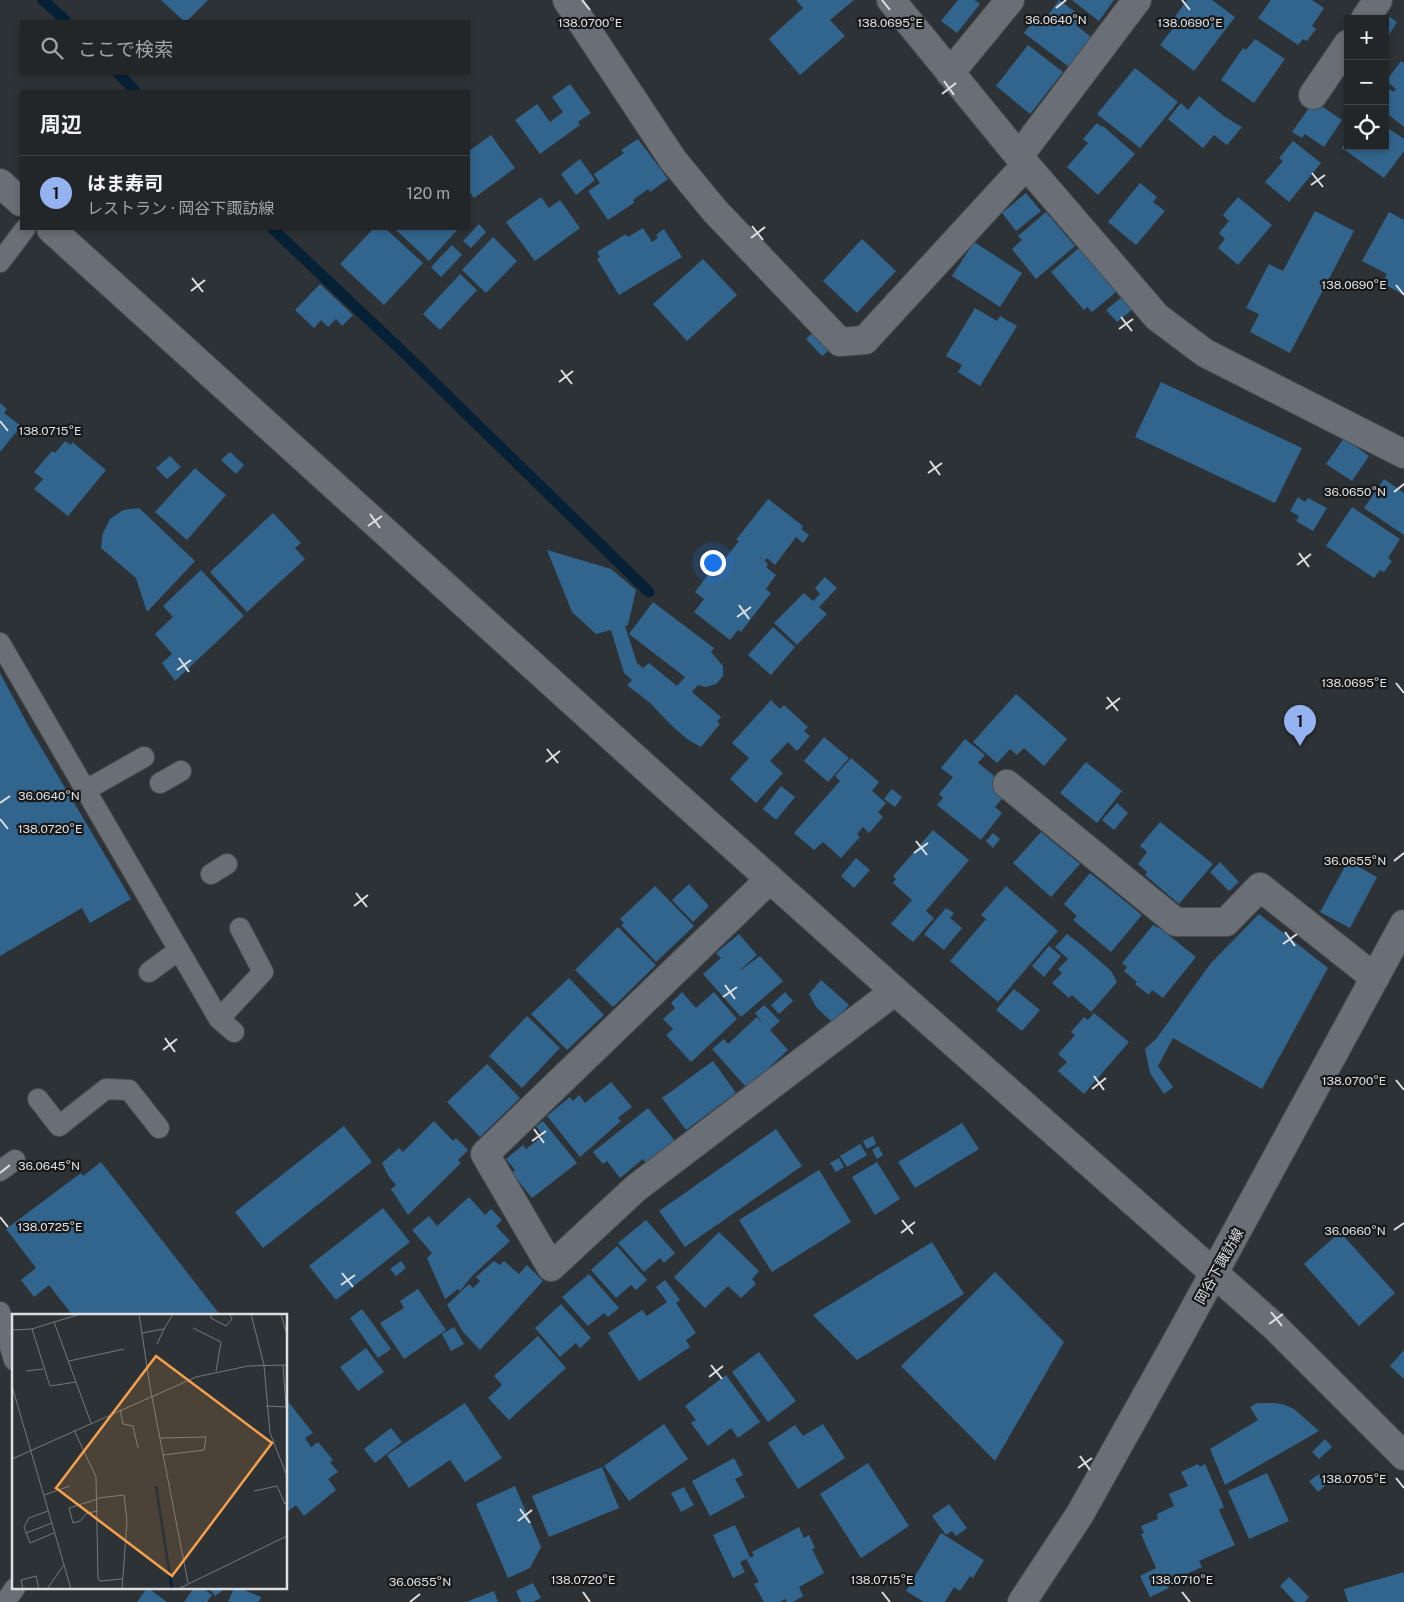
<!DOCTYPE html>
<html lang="ja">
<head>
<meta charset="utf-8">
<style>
	:root { --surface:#222628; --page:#2e3234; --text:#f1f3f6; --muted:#a2a5a8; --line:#3f4345; --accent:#95b2f1 }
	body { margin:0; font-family:"Public Sans","Noto Sans JP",sans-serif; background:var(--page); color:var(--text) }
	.controls { position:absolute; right:15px; top:15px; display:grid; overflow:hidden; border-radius:0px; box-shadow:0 2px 8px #0003 }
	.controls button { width:45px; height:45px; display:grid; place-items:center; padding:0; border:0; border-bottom:1px solid var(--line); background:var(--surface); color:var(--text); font:25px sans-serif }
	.you { position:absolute; left:712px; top:562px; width:18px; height:18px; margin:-12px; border:4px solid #fff; border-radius:50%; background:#1a73e8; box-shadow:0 0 0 8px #1a73e833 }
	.badge { display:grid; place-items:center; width:32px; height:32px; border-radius:50%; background:var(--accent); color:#111; font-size:16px; font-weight:700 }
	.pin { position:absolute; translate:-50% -41px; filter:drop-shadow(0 1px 2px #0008) }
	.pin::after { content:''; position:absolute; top:26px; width:18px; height:15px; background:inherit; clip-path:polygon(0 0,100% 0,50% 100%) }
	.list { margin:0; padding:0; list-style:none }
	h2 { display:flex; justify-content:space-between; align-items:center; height:65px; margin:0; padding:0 20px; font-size:21px }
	h2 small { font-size:16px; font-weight:400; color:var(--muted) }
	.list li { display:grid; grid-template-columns:32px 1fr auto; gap:15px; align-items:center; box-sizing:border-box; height:75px; padding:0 20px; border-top:1px solid var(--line) }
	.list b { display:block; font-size:19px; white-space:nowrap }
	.list p { margin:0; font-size:16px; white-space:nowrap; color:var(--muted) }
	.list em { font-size:16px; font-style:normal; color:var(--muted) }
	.icon { flex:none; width:28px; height:28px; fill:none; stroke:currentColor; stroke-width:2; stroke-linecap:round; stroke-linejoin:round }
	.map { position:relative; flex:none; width:1404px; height:1602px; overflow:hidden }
	.search { position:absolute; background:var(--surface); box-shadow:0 2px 8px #0003; left:20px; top:20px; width:450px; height:55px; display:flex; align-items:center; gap:12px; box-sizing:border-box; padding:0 18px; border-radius:0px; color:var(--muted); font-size:19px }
	.panel { position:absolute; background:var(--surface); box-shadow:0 2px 8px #0003; left:20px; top:90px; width:450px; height:140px; border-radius:0px }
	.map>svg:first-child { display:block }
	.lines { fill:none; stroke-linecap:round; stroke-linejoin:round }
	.stream { stroke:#062136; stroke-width:11 }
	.building { fill:#32658d }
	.lane-casing { stroke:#494d51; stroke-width:22 }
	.street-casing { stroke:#494d51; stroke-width:30 }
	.secondary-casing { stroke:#494d51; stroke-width:30 }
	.lane { stroke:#6a6f75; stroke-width:20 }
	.street { stroke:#6a6f75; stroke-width:28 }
	.secondary { stroke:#6a6f75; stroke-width:28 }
	.ticks { fill:none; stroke:#dde0e3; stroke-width:2 }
	.labels { text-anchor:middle; stroke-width:4.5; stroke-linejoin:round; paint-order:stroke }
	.street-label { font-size:14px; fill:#dde0e3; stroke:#17191b }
	.inset-river { fill:none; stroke:#062136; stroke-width:2.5 }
	.inset-road { fill:none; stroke:#73787b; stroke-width:1 }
	.view { fill:#f9a04c; fill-opacity:0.15; stroke:#f9a04c; stroke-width:2.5 }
	.inset-edge { fill:none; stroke:#dde0e3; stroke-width:2.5 }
	.ticks-label { font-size:12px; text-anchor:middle; fill:#dde0e3; stroke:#17191b; stroke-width:4.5; stroke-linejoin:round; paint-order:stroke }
</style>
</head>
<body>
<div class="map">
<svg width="1404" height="1602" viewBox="0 0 1404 1602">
	<rect width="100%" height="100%" fill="#2d3236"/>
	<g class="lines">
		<path class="stream" d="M43 0 66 21
			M119 74 135 91
			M273 229 401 350 649 592"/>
	</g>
	<path class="building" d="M161 0H208L187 21H184Z
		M796 0H854L830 20 845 36 800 75 769 39 803 8Z
		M958 0H975L980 4 957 33 941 21Z
		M1059 0 1082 17 1076 25 1091 37 1069 67 1024 33 1037 16 1044 21Z
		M1072 0H1114L1099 21Z
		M1187 0H1212L1235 17 1194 71 1160 45 1174 27 1171 22Z
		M1271 0H1312L1324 8 1312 26 1316 29 1307 41 1303 39 1298 45 1258 18Z
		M1384 13 1397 22 1389 35 1385 32V19H1380Z
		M1255 39 1285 59 1254 103 1221 80 1243 48 1246 50Z
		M1028 45 1063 72 1030 114 996 86Z
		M1401 61 1404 63V127L1385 112V95L1390 89 1393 92 1396 89 1386 81Z
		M1135 68 1178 102 1140 148 1097 114Z
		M570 84 591 113 578 122 580 125 540 154 515 120 537 104 550 122 563 112 552 97Z
		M1199 96 1225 117 1242 127 1227 145 1214 135 1203 148 1168 119 1181 103 1188 110Z
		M1314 101 1342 120 1324 147 1305 134 1302 138 1292 132Z
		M1097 123 1102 127 1103 126 1135 154 1098 195 1067 167 1088 143 1083 139Z
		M1385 126 1404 139V151L1384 178 1342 148 1348 140V146H1385Z
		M491 135 515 168 474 198 469 191V151Z
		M638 139 668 179 650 192 648 189 633 200 634 203 608 220 588 191 600 183 594 174 624 153 621 150Z
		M1293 141 1321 163 1289 202 1265 182 1283 161 1279 158Z
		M580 159 595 180 576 195 561 174Z
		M1140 183 1157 197 1153 202 1165 211 1136 245 1108 222Z
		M1026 193 1041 211 1016 231 1002 213Z
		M541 197 549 208 560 200 580 228 535 261 506 222Z
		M1238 197 1272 225 1238 265 1218 248 1225 239 1219 233 1229 221 1223 215Z
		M1315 211 1354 231 1290 353 1250 332 1259 314 1246 308 1269 264 1283 271Z
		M1046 212 1075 246 1036 279 1012 249 1022 240 1018 236Z
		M1389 212 1404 220V295L1382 283 1387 274 1362 261Z
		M479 224 486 232 471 248 463 241Z
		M643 228 652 242 658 238 656 235 664 229 682 257 619 295 597 259 600 257 597 252 626 234 628 237Z
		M373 229H386L423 263 384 305 340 264Z
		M395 229H458L429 261Z
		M493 237 517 261 486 293 462 270Z
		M862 239 896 271 857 313 823 281Z
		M974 242 1022 273 1000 307 952 276Z
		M452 245 462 255 441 277 431 267Z
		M1080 247 1112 284 1111 286 1116 292 1092 312 1087 307 1084 310 1051 272Z
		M703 259 737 295 687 341 653 304Z
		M460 274 477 290 440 330 423 314Z
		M320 284 353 315 342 326 336 319 328 327 321 320 314 328 295 310Z
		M1123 296 1134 308 1117 322 1106 310Z
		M975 308 997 321 1000 316 1017 326 980 386 958 372 962 365 946 356Z
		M813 332 829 350 822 356 806 339Z
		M1161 382 1302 448 1275 503 1135 437Z
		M0 403 7 409 4 413 21 426 0 452Z
		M1344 438 1369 456 1352 481 1326 464Z
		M65 441 71 445 72 442 106 470 68 516 34 489 43 479 34 472 52 451 55 453Z
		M230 452 244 465 236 474 221 460Z
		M170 456 181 467 167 479 156 468Z
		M195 468 226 495 187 540 155 512Z
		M1384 479 1404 493V535L1364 508Z
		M1298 497 1305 502 1308 498 1327 508 1313 531 1296 521 1299 516 1290 511Z
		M768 499 803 526 801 529 809 535 803 543 796 537 775 565 767 558 765 561 757 555 768 564 766 567 776 575 766 589 771 593 741 632 738 630 730 640 694 612 704 599 695 592 710 572 716 577 725 567 721 564 739 541 736 540Z
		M1352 507 1400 539 1388 558 1392 561 1384 572 1380 570 1374 578 1326 546Z
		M139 508 195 561 147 612 136 578 101 548 103 533 110 519 123 510Z
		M273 513 301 543 295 548 305 559 247 612 210 572Z
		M547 550 611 569 636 590 628 625 625 626 637 663 643 668 649 663 677 686 685 677 629 634 653 602 714 648 711 652 723 666V676L716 684 706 687 698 685 692 692 721 717 717 722 720 724 701 747 687 739 671 725 650 703 627 685 632 680 624 673 611 630 596 634 572 612Z
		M201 570 244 616 175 681 162 663 172 654 155 634 173 617 163 606Z
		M825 577 837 588 819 607 827 614 797 645 774 623 804 593 813 601 820 594 815 588Z
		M773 627 795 647 771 675 748 655Z
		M0 673 29 727 131 899 90 923 82 908 0 956Z
		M1016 694 1067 739 1044 766 1024 748 1017 755 1010 749 997 763 973 742Z
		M771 700 780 709 784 705 808 727 804 731 810 736 797 751 788 742 770 761 783 773 756 803 730 779 749 758 732 743Z
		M824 737 849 758 828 782 804 761Z
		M965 739 985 755 978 763 998 779 1007 793 995 807 1002 813 981 840 937 805 943 798 939 794 953 777 941 768Z
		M851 758 879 782 872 791 886 803 878 812 883 817 869 833 863 827 857 834 860 837 841 858 823 842 814 850 794 833 840 781 835 776Z
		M1086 762 1122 791 1097 823 1060 793Z
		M781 786 795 797 776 820 763 809Z
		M892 789 902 797 895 807 884 799Z
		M1117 803 1128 813 1114 830 1102 820Z
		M1160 822 1213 864 1179 904 1145 875 1147 872 1138 864 1147 852 1140 846Z
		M933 830 969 860 926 911 934 918 913 942 891 924 912 900 893 883 896 879 893 876Z
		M1041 832 1080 864 1051 897 1013 863Z
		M993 833 1000 839 993 848 986 841Z
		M856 858 870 870 854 888 841 876Z
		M1348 861 1377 877 1350 928 1320 912Z
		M1220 862 1239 882 1229 891 1210 872Z
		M1090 873 1142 915 1111 952 1073 920 1077 916 1064 904Z
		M689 884 709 906 693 922 672 900Z
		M655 886 694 926 656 962 621 925 624 923 620 919Z
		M1006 886 1058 931 998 1002 950 961 986 919 981 915Z
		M946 908 954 913 950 918 962 928 944 950 924 934Z
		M1259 914 1328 968 1262 1089 1173 1038 1158 1066 1173 1087 1164 1094 1150 1073 1145 1049 1156 1039 1211 963Z
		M1153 925 1161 929 1196 957 1163 998 1152 990 1149 995 1135 984 1137 982 1124 971 1127 967 1122 963Z
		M618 927 656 965 613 1007 575 970Z
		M739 934 757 955 738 972 760 956 783 981 741 1017 703 974 721 958 716 953Z
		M1067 934 1084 947 1111 971 1117 982 1091 1012 1072 995 1069 998 1052 983 1062 973 1058 969 1068 959 1055 947Z
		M1049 946 1061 956 1044 977 1032 966Z
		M569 978 604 1015 567 1050 531 1014Z
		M821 980 849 1005 833 1023 816 1007 809 994Z
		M1014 989 1040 1010 1022 1031 996 1010Z
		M682 992 696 1008 714 992 737 1019 691 1062 666 1035 673 1029 663 1019 675 1008 671 1003Z
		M785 992 793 1001 779 1014 771 1005Z
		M764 1005 780 1021 770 1030 788 1050 759 1077 758 1076 746 1087 712 1049 724 1039 728 1044 757 1017 766 1027 755 1013Z
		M1094 1013 1129 1042 1084 1094 1058 1071 1067 1062 1058 1054 1075 1035 1071 1032 1084 1017 1088 1020Z
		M527 1016 560 1048 522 1088 489 1056Z
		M713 1061 736 1093 686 1130 662 1098Z
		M487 1064 520 1098 480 1137 447 1102Z
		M611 1082 632 1107 618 1118 621 1121 580 1157 547 1116 570 1097 573 1101 579 1095 585 1103Z
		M648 1108 676 1142 647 1164 643 1159 620 1178 607 1161 603 1164 593 1152Z
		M434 1121 453 1141 456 1138 468 1150 458 1160 461 1163 408 1215 391 1189 396 1185 389 1177 382 1163 399 1148 403 1152Z
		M543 1121 577 1163 532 1198 512 1173 515 1170 506 1159 523 1145 526 1149 543 1136 536 1126Z
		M962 1123 979 1149 915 1188 898 1162Z
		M344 1126 372 1162 263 1248 235 1212Z
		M776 1129 802 1166 685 1247 659 1211Z
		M873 1136 876 1144 867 1149 863 1141Z
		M860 1144 867 1155 847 1167 840 1156Z
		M878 1146 883 1155 877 1159 872 1150Z
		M839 1158 844 1167 836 1172 830 1163Z
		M101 1162 221 1316H73L49 1285 34 1297 21 1280 36 1268 6 1229 81 1173 83 1176Z
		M877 1162 900 1199 875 1215 852 1177Z
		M819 1170 851 1222 772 1272 739 1220Z
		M469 1197 485 1215 491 1209 502 1220 496 1226 510 1241 472 1276 460 1291 458 1289 445 1299 427 1258 432 1253 412 1230 429 1216 437 1226Z
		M383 1208 410 1242 336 1300 309 1266Z
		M646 1220 675 1253 664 1263 660 1258 644 1272 618 1243Z
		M719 1232 759 1271 752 1279 756 1284 741 1298 728 1286 705 1308 674 1277Z
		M1340 1232 1395 1293 1359 1326 1304 1264Z
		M932 1242 964 1294 857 1360 813 1315Z
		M617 1246 647 1280 636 1290 631 1285 616 1298 591 1270Z
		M401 1261 406 1268 396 1276 390 1269Z
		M494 1261 500 1265 504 1261 519 1274 527 1265 543 1281 480 1350 463 1332 447 1305 469 1284 473 1288 480 1281 476 1277Z
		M995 1272 1064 1342 995 1461 901 1366Z
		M589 1274 619 1308 608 1317 604 1313 588 1326 562 1297Z
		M665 1280 680 1300 676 1303 696 1333 686 1340 690 1347 639 1381 608 1333 642 1310 647 1316 667 1302 656 1287Z
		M418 1289 446 1330 404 1359 380 1323 404 1308 400 1301Z
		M561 1304 591 1338 580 1348 576 1343 560 1357 535 1328Z
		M362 1309 391 1349 378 1358 350 1318Z
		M454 1327 464 1344 451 1351 442 1334Z
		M538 1336 566 1368 509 1420 488 1398 502 1385 494 1376Z
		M366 1348 384 1372 358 1391 340 1367Z
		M1404 1350V1379L1390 1366Z
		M759 1352 796 1401 768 1422 732 1372Z
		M726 1375 760 1422 738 1438 731 1428 708 1446 691 1423 696 1420 685 1406Z
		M286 1399 313 1433 305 1438 311 1447 318 1442 333 1460 330 1462 338 1472 328 1479 336 1490 304 1516 296 1505 286 1513Z
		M465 1403 502 1458 465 1482 450 1460 409 1488 387 1455Z
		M1257 1403H1276L1285 1405 1294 1409 1319 1431 1225 1485 1210 1449 1258 1420 1250 1407Z
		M664 1424 688 1459 629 1501 604 1466Z
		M823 1424 845 1458 798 1489 768 1443 795 1425 803 1436Z
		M391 1428 402 1442 375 1463 364 1449Z
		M1325 1439 1332 1447 1319 1459 1312 1452Z
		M734 1458 743 1475 735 1479 745 1497 710 1516 692 1481Z
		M868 1463 909 1526 861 1558 820 1494Z
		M1198 1464 1200 1467 1205 1464 1224 1507 1219 1510 1235 1545 1199 1561 1202 1567 1167 1583 1169 1588 1150 1597 1140 1576 1156 1568 1141 1534 1144 1533 1141 1526 1158 1519 1157 1514 1174 1506 1169 1494 1188 1486 1181 1472Z
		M602 1467 619 1508 549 1537 532 1496Z
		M1267 1473 1289 1521 1249 1539 1228 1491Z
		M1319 1474 1327 1484 1318 1492 1309 1481Z
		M515 1486 541 1547 530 1568 508 1578 476 1504Z
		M684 1487 694 1505 681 1512 671 1493Z
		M949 1504 967 1528 956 1536 952 1531 946 1535 932 1516Z
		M735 1525 750 1557 740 1562 745 1572 733 1578 713 1535Z
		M799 1527 804 1538 809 1535 815 1548 812 1549 824 1573 799 1587 803 1596 793 1602H787L785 1599 780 1602H764L754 1584 759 1582 746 1559 754 1556 752 1552Z
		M941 1533 984 1560 973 1578 970 1576 960 1591 954 1587 945 1602H924L906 1591Z
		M1404 1572V1602H1348L1344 1589Z
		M1289 1577 1309 1597 1305 1602H1295L1280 1586Z
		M533 1583 541 1598 533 1602H521L516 1591Z
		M147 1588H148L167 1602H137Z
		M194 1588H202L212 1595 207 1602H184Z
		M209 1588H226L215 1596Z
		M234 1588H239L261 1597 259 1602H228Z
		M494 1591 498 1602H466Z"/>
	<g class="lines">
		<g class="lane-casing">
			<path id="lane" d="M0 262 25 229
				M0 643 219 1019 234 1032
				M160 783 181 771
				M86 790 144 757
				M211 874 227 864
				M149 972 179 950
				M219 1019 263 972 240 928
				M38 1099 59 1126 106 1089 129 1090 159 1128
				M0 1171 15 1160
				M0 1312 14 1360
				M5 1602 15 1588"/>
		</g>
		<g class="street-casing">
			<path id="street" d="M567 0 673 160 715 211 840 342 865 340 1026 165
				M891 0 1026 165 1157 317 1205 353 1404 454
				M1365 19 1378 0
				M950 73 1010 0
				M1313 95 1348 44
				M1019 156 1137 0
				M1007 784 1176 922H1226L1260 887 1375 978
				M770 879 485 1154 551 1267 636 1188 895 991"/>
		</g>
		<g class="secondary-casing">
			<path id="secondary" d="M0 183 21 202
				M51 229 657 778 895 991 1275 1327 1404 1456
				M1022 1602 1080 1514 1178 1339 1404 924"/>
		</g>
		<use href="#lane" class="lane"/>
		<use href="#street" class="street"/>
		<use href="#secondary" class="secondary"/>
	</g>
	<path class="ticks" d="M582 0 590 10M882 0 890 10M1182 0 1190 10M1056 8 1066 0M944 81 954 95M942 94 956 83M1312 173 1323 187M1311 185 1325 175M752 226 763 240M751 238 765 227M192 278 203 292M1396 285 1404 295M191 291 205 280M1121 317 1132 331M1119 329 1133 319M561 370 572 384M559 382 573 371M0 421 8 431M930 461 940 475M928 473 942 463M1394 492 1404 484M370 514 380 528M368 526 382 516M1299 553 1309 567M1297 565 1311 554M739 605 749 619M737 617 751 607M179 658 189 672M177 670 191 660M1396 683 1404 693M1107 697 1118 711M1106 709 1120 698M547 749 558 763M546 762 560 751M0 803 10 796M0 819 8 829M916 841 927 855M914 853 928 843M1394 861 1404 853M356 893 367 907M354 906 368 895M1285 932 1295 946M1283 944 1297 934M725 985 735 999M723 997 737 987M165 1038 175 1052M163 1050 177 1039M1094 1076 1104 1090M1396 1080 1404 1090M1092 1089 1106 1078M534 1129 544 1143M532 1141 546 1131M0 1173 10 1165M0 1217 8 1227M902 1220 913 1234M1394 1230 1404 1223M901 1233 915 1222M342 1273 353 1287M341 1285 355 1275M1271 1312 1282 1326M1269 1324 1283 1314M711 1365 722 1379M709 1377 723 1366M1080 1456 1090 1470M1078 1468 1092 1458M1396 1478 1404 1488M520 1509 530 1523M518 1521 532 1510M583 1592 590 1602M882 1592 890 1602M1182 1592 1190 1602M410 1602 420 1594"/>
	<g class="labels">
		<g class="street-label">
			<text transform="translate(1219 1266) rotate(-61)" y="5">岡谷下諏訪線</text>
		</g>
	</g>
	<g transform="translate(12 1314)">
		<rect width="275" height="275" fill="#2d3236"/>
		<path class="inset-river" d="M144 172 160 275"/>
		<path class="inset-road" d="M127 0 138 73 176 269M199 0V4L214 12 220 5 217 0M239 0 252 51 258 119 275 162M269 0 275 21M42 8 69 0M181 14 209 28 204 57M20 15 38 72 64 68M0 16 20 15 42 8 79 109M130 19 152 15 161 0M145 30 152 15M57 47 112 35M271 51 274 93M14 57 31 55M0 72 59 275M254 92 275 93M108 95 111 110 121 112 126 134M62 116 84 163 86 264 88 267 110 265M148 124 194 123 192 136 151 141M0 145 184 63 236 52 275 51M242 177 265 172 273 190 275 188M32 181 58 172M86 184 112 181 115 207 110 275M86 185 57 194 61 209 68 207 75 199 86 197M36 197 17 204 12 213 18 229 42 219M14 219 40 209M11 275 9 266 24 262 27 275M35 275 52 251M166 275 275 222"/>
		<path class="view" d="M144 42 260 129 160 262 44 174Z"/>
		<rect width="275" height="275" class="inset-edge"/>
	</g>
	<g class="ticks-label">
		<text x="1056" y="24">36.0640°N</text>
		<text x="590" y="27">138.0700°E</text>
		<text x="890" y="27">138.0695°E</text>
		<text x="1190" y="27">138.0690°E</text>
		<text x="1354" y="289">138.0690°E</text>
		<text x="50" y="435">138.0715°E</text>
		<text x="1355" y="496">36.0650°N</text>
		<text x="1354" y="687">138.0695°E</text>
		<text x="49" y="800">36.0640°N</text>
		<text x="50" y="833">138.0720°E</text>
		<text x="1355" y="865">36.0655°N</text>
		<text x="1354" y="1085">138.0700°E</text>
		<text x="49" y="1170">36.0645°N</text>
		<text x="50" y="1231">138.0725°E</text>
		<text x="1355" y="1235">36.0660°N</text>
		<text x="1354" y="1483">138.0705°E</text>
		<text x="583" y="1584">138.0720°E</text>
		<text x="882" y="1584">138.0715°E</text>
		<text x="1182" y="1584">138.0710°E</text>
		<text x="420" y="1586">36.0655°N</text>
	</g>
</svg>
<div class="controls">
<button>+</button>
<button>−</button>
<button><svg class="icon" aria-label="locate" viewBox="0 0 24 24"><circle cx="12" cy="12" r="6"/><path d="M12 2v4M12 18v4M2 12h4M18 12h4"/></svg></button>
</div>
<div class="you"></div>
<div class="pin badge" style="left:1300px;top:746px">1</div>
<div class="search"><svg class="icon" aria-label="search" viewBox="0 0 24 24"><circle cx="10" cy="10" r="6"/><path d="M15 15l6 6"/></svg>ここで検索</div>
<section class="panel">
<h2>周辺<small></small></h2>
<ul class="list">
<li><span class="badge">1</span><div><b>はま寿司</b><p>レストラン · 岡谷下諏訪線</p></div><em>120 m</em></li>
</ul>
</section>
</div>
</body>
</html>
